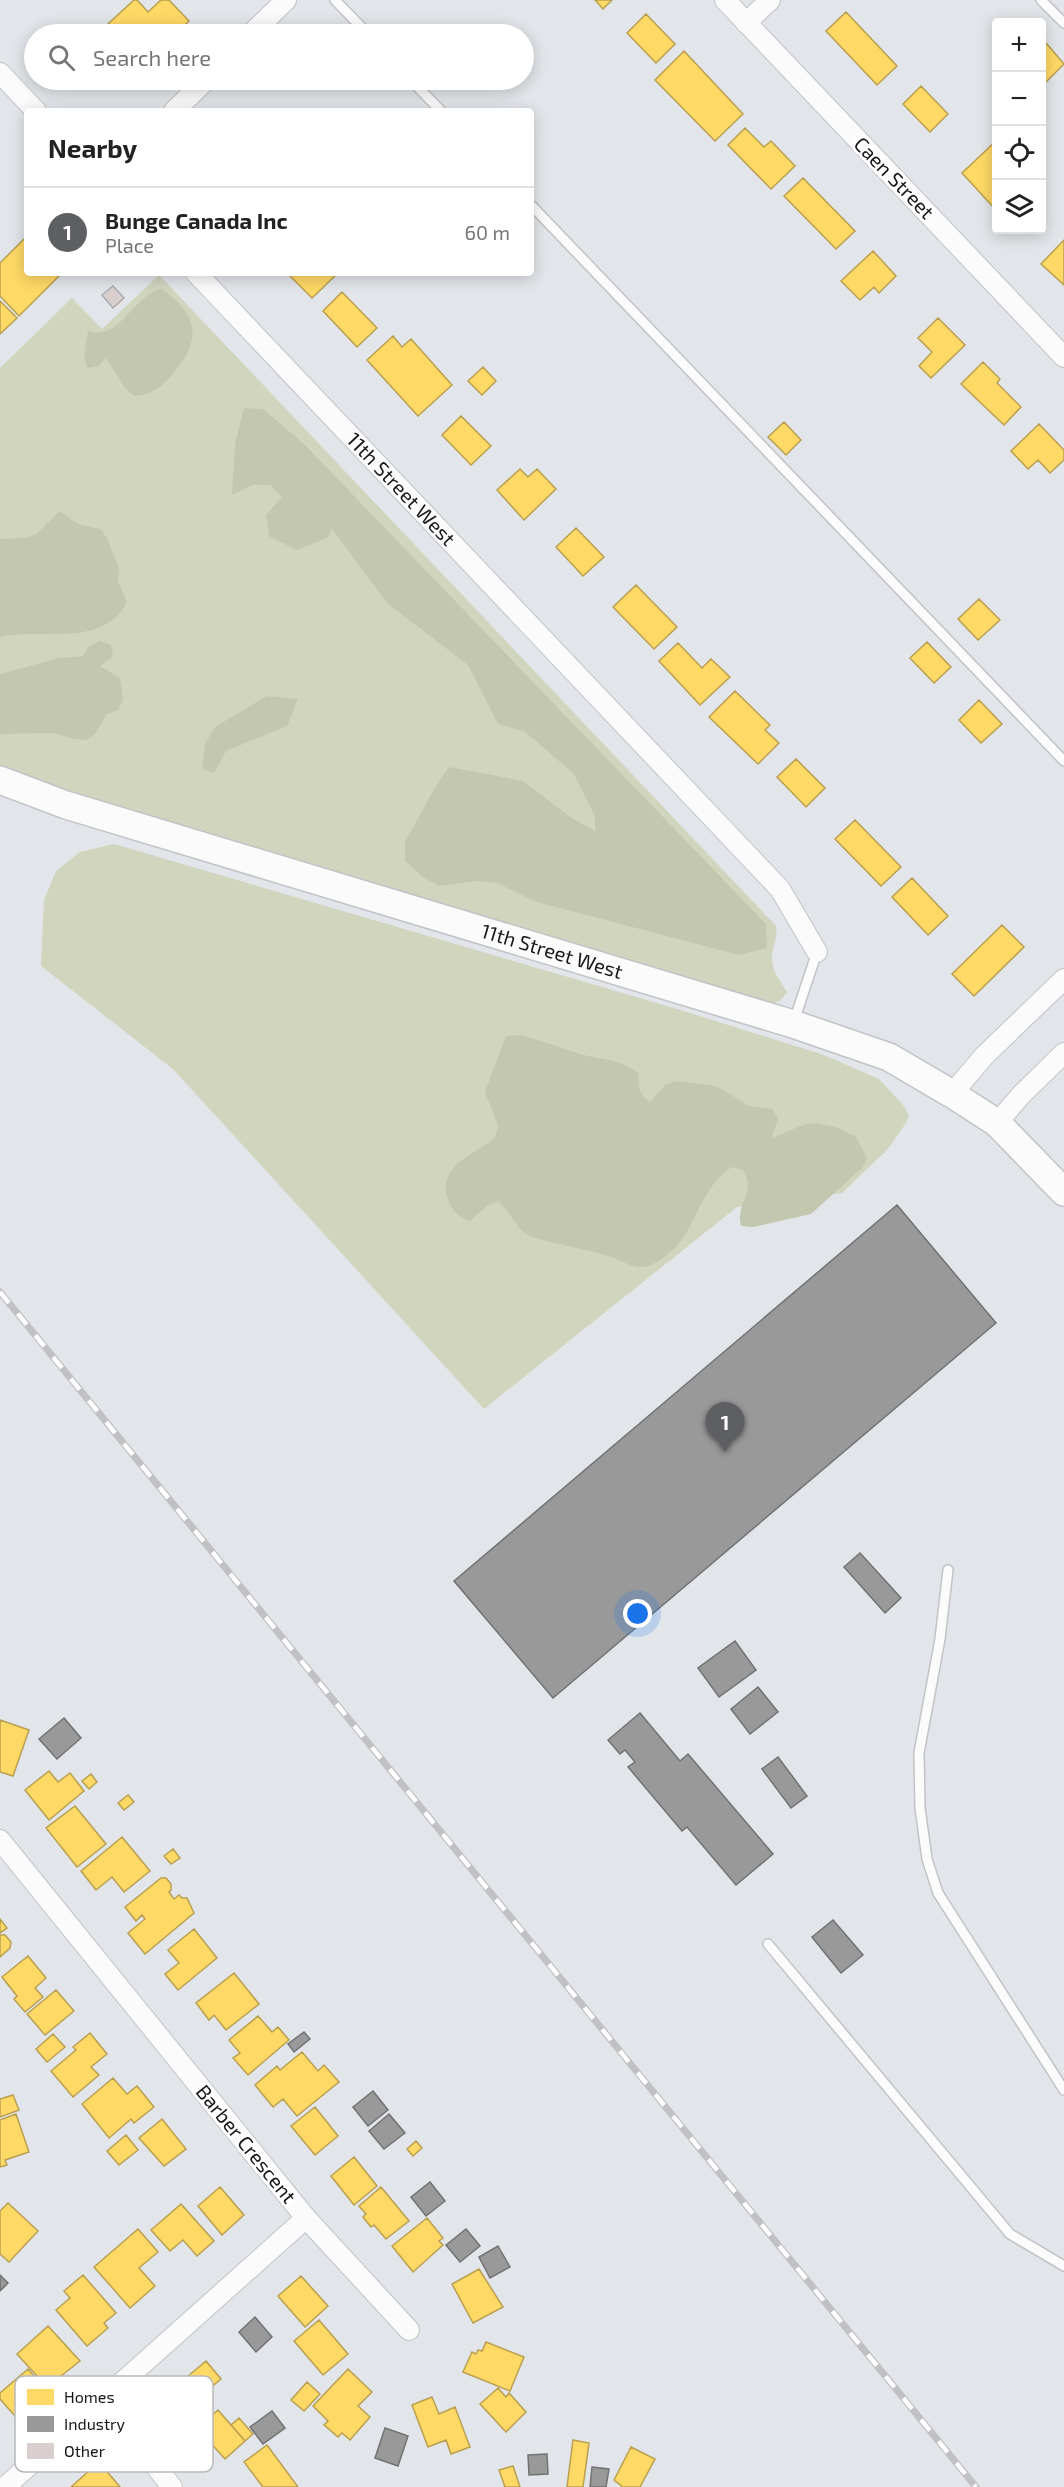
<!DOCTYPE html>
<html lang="en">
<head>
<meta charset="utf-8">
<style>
	:root { --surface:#fff; --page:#f2f2f2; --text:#222; --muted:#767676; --line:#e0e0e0; --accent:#5d5f62 }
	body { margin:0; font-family:"Exo 2",sans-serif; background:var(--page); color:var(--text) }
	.controls { position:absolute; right:18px; top:18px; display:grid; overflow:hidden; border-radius:6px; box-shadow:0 3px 15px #0003 }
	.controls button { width:54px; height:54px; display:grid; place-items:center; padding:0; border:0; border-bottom:2px solid var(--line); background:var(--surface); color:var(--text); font:30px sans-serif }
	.you { position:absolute; left:638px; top:1614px; width:21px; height:21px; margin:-15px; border:4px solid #fff; border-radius:50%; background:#1a73e8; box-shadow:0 0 0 9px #1a73e833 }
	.badge { display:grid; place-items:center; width:39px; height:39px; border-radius:50%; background:var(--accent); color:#fff; font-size:20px; font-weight:700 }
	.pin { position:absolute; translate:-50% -50px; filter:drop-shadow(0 2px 3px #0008) }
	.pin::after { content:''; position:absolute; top:32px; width:21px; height:18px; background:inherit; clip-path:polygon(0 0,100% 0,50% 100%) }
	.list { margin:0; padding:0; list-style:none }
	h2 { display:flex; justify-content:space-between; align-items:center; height:78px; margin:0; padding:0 24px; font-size:26px }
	h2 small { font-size:20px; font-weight:400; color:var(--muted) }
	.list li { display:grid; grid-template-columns:39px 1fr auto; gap:18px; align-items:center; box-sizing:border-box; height:90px; padding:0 24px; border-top:2px solid var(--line) }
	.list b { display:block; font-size:22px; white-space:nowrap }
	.list p { margin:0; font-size:20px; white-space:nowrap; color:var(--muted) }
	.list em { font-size:20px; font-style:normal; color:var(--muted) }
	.icon { flex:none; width:33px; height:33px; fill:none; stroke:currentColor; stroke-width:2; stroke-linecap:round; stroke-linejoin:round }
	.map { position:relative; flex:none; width:1064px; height:2487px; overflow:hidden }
	.search { position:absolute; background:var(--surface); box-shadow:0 3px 15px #0003; left:24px; top:24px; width:510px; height:66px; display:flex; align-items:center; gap:15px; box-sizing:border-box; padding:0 21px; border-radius:33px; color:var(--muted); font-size:22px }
	.panel { position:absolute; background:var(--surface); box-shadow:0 3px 15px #0003; left:24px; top:108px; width:510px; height:168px; border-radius:6px }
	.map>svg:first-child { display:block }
	.green { fill:#d1d5be }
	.forest { fill:#c3c7ad }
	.homes { fill:#ffd966; stroke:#b99f4f; stroke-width:1.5 }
	.industry { fill:#999; stroke:#717273; stroke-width:1.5 }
	.building { fill:#d9cfcf; stroke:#ababac; stroke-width:1.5 }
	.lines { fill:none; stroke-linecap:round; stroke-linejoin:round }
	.service-casing { stroke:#c1c3c6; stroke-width:12 }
	.minor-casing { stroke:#c1c3c6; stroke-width:22 }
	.secondary-casing { stroke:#c1c3c6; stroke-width:30 }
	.service { stroke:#fbfbfc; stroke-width:9 }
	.minor { stroke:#fbfbfc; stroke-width:20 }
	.secondary { stroke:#fbfbfc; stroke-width:27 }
	.rail-casing { stroke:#c1c1c3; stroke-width:7 }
	.rail { stroke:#fff; stroke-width:4.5; stroke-dasharray:14; stroke-linecap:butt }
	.labels { text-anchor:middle; stroke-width:6; stroke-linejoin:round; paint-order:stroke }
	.street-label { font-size:20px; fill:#151719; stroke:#fff }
	.key { fill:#fff; stroke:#b9b9ba; stroke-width:1.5 }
	.key-label { font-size:16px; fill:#151719 }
</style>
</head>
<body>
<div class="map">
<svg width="1064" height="2487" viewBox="0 0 1064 2487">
	<rect width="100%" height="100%" fill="#e2e5e9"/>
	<path class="green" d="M159 275 776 926C778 938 773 945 772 956 771 970 780 980 787 992L781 1000 770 1005 89 798 0 768V368L72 298 102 329Z
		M114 844 674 1008 824 1055 879 1079 903 1105 909 1115 906 1123 887 1150 842 1193 737 1207 484 1409 173 1069 41 966 44 900 56 871 80 852Z"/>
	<path class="forest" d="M161 289C196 312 203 337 176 370 164 385 154 394 134 396L125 388 106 358 99 366 87 368 84 356 88 331C120 342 133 295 161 289Z
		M244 408 263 409 305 445 766 924 767 948 739 955 537 902 497 883 478 881 439 886 423 877 405 861V842L437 784 449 767 523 781 570 817 595 831V816L574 774 524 731 498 724 468 665 388 604 332 529 327 538 297 550 269 536 266 515 282 497 270 485H252L232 495 235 444Z
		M60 511 78 524 100 529 107 538 119 569 118 581 127 602C105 648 41 628 0 637V539L24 538 35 535Z
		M100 641 111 645 113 657 100 666 120 678 123 700 118 710 107 714 95 734 87 740 75 739 53 733 0 734V674L59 658 83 656 89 646Z
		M267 696 298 699 287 726 226 751 214 773 202 769 205 744 215 727Z
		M521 1035C540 1040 556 1046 574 1052 596 1060 622 1058 639 1074 637 1087 640 1094 650 1102L665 1085 676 1081 710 1085 720 1088 749 1106 772 1109 778 1118 772 1138 803 1125 814 1123 836 1127 856 1137 867 1158 862 1168 811 1214 753 1227 741 1226C735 1203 757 1193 743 1170L732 1167C707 1182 699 1214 683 1238 675 1249 657 1266 643 1267 630 1268 620 1259 608 1256 588 1250 567 1246 546 1241 540 1239 533 1238 528 1235 515 1227 510 1211 498 1201L487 1206 470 1221C459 1217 452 1211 448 1199 436 1165 476 1154 495 1138L498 1125 485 1092 506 1036Z"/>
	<path class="homes" d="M134 0H137L148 12 161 0H169L189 21 175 34H154L148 29 142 34H97Z
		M595 0H612L603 9Z
		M846 12 897 66 877 85 826 31Z
		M646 14 675 44 656 63 627 33Z
		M1046 43 1064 64 1042 86V47Z
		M684 51 743 114 715 141 655 80Z
		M921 86 948 114 930 132 903 104Z
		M745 128 764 147 771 141 795 166 771 189 728 145Z
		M996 141V210L962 173Z
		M803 178 855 231 836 249 784 196Z
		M27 236V273H62L19 316 0 296V263Z
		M1064 240V285L1041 264Z
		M873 251 896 276 879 293 874 287 860 300 841 281Z
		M334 273 336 275 312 298 288 274Z
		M342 292 377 328 357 347 323 311Z
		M0 301 17 318 0 334Z
		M938 318 965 345 931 378 919 366 932 352 918 338Z
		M393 336 402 347 411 339 452 385 418 416 367 360Z
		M983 362 1000 379 997 383 1021 407 1004 425 961 384Z
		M483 367 496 381 482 395 468 381Z
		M461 416 491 446 471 465 442 435Z
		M784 422 801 440 786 455 768 437Z
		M1039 424 1064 450V460L1050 473 1038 460 1028 469 1011 451Z
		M520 469 528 477 537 469 556 489 524 520 497 490Z
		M576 528 604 557 583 576 556 547Z
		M636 585 677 627 654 649 613 607Z
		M979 599 1000 620 978 640 958 619Z
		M927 642 951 667 934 683 910 658Z
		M678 643 702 668 711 659 730 677 700 705 659 661Z
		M735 691 770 725 765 730 779 743 758 764 709 717Z
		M979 700 1002 724 981 743 959 720Z
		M796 759 825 788 806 807 777 777Z
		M855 820 901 867 881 886 835 839Z
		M912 878 948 916 928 935 892 897Z
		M1002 925 1024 947 974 996 952 974Z
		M0 1720 29 1730 13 1776 0 1772Z
		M49 1771 58 1782 70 1773 84 1791 49 1820 25 1790Z
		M91 1774 97 1782 89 1789 82 1781Z
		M128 1795 134 1802 124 1810 118 1803Z
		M75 1806 106 1844 77 1867 46 1828Z
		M122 1837 150 1871 124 1892 112 1877 96 1890 81 1871Z
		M173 1849 180 1858 171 1864 164 1856Z
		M161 1878H166L171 1884V1890L169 1892 174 1899 179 1895 182 1898H187L194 1913 145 1954 128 1933 145 1919 142 1915 136 1921 125 1907Z
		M0 1919 7 1928 0 1933Z
		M194 1929 217 1958 178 1990 165 1974 179 1963 168 1950Z
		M0 1935H5L11 1942 10 1948 0 1957Z
		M28 1956 46 1978 35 1988 43 1997 25 2012 14 1999 17 1996 2 1977Z
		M234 1973 259 2004 226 2030 214 2015 209 2020 196 2003Z
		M56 1990 74 2011 45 2035 27 2014Z
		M258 2016 272 2032 278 2027 289 2040 248 2075 233 2058 240 2053 229 2040Z
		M90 2033 107 2054 91 2067 99 2075 73 2097 51 2071 76 2050 73 2047Z
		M53 2034 65 2047 47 2062 36 2049Z
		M302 2052 318 2071 324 2065 339 2082 297 2116 283 2099 273 2107 255 2085 277 2066 280 2070Z
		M113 2078 127 2094 137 2086 154 2107 134 2123 131 2119 109 2138 82 2104Z
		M13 2095 19 2110 0 2117V2099Z
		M315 2107 338 2136 315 2155 291 2126Z
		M16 2114 29 2152 5 2160 7 2165 0 2167V2120Z
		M162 2119 186 2149 164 2166 139 2138Z
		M126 2135 138 2150 119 2165 107 2151Z
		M416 2141 422 2148 413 2156 407 2149Z
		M354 2157 377 2186 354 2205 331 2176Z
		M220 2187 244 2215 222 2235 198 2206Z
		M381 2187 409 2221 386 2239 374 2225 371 2227 363 2217 366 2214 359 2206Z
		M8 2203 38 2231 9 2262 0 2254V2211Z
		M181 2204 214 2241 197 2256 183 2240 170 2251 151 2230Z
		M427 2218 443 2238 439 2241 443 2245 413 2272 392 2246Z
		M138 2229 158 2252 139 2268 155 2286 130 2308 94 2267Z
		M479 2269 503 2307 473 2323 452 2284Z
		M83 2275 116 2313 104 2323 108 2328 87 2346 56 2310 70 2298 64 2291Z
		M301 2276 328 2306 305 2327 278 2296Z
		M319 2320 348 2354 323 2375 294 2341Z
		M48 2326 80 2361 47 2387 17 2354Z
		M486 2342 524 2357 510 2391 463 2372 472 2352 476 2354 478 2350 482 2351Z
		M206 2361 221 2379 202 2395 187 2377Z
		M28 2369 46 2391 15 2416 0 2399V2393Z
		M348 2369 372 2392 358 2406 370 2417 350 2440 342 2433 338 2437 324 2425 328 2421 313 2406Z
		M307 2382 320 2394 304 2411 291 2400Z
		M498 2388 506 2397 509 2393 526 2412 506 2432 480 2404Z
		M432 2397 439 2414 455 2407 470 2447 451 2454 446 2440 428 2447 412 2405Z
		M218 2410 245 2441 225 2459 197 2428Z
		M239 2418 253 2434 245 2441 231 2425Z
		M573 2440 589 2443 583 2487H567Z
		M267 2445 298 2487H263L244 2462Z
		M631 2447 655 2459 640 2487H623L614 2480Z
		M99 2462 120 2487H71Z
		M513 2466 520 2487H505L499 2470Z"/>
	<path class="industry" d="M897 1205 996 1323 553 1698 454 1581Z
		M860 1553 901 1598 885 1613 844 1567Z
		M735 1641 756 1670 719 1697 698 1668Z
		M758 1687 778 1712 750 1734 731 1709Z
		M640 1713 680 1761 688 1754 773 1854 736 1885 687 1827 682 1831 628 1767 635 1762 625 1750 620 1754 608 1740Z
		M64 1718 81 1738 57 1759 39 1739Z
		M778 1757 807 1796 791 1808 762 1769Z
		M833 1920 863 1955 841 1973 812 1937Z
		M304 2032 310 2039 294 2052 288 2044Z
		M373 2091 388 2110 368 2126 353 2107Z
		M389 2114 405 2133 384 2149 369 2131Z
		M430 2182 445 2201 426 2216 411 2197Z
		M466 2229 480 2246 460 2262 446 2245Z
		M498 2246 510 2267 490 2278 479 2257Z
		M0 2275 8 2283 0 2291Z
		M255 2317 272 2337 256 2352 239 2332Z
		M272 2411 285 2428 263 2444 250 2427Z
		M385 2428 408 2436 398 2466 375 2458Z
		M547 2454 548 2474 529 2475 528 2455Z
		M592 2467 609 2469 606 2487H590Z"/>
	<path class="building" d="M113 286 124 298 113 308 102 295Z"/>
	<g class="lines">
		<g class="service-casing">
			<path id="service" d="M335 0 368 34
				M1041 0 1064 23
				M411 80 441 111
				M531 205 1064 761
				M794 1021 817 952
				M948 1570 940 1639 919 1753 920 1808 927 1859 938 1893 1064 2090
				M768 1944 1010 2234 1064 2266"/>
		</g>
		<g class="minor-casing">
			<g id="minor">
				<path d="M725 0 1064 357"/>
				<path d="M746 23 770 0"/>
				<path d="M251 34 286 0"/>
				<path d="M0 73 36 111"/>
				<path d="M174 111 206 80"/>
				<path id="s1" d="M196 273 780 889 817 952"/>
				<path d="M952 1094 984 1056 1064 979"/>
				<path d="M997 1123 1022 1094 1064 1053"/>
				<path d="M0 1840 306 2218 5 2487"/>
				<path d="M306 2218 409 2330"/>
				<path d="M103 2400 172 2487"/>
			</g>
		</g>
		<g class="secondary-casing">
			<g id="secondary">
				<path id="s2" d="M0 780 66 805 793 1024 889 1057 952 1094 997 1123 1064 1192"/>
			</g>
		</g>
		<use href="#service" class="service"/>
		<use href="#minor" class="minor"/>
		<use href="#secondary" class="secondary"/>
		<g class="rail-casing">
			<path id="rail" d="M0 1292 976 2487"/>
		</g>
		<use href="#rail" class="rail"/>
	</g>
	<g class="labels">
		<g class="street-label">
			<text transform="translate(894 178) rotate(46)" y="7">Caen Street</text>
			<text dy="7" stroke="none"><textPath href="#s1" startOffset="298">11th Street West</textPath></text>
			<text dy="7" stroke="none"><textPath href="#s2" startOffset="578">11th Street West</textPath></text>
			<text transform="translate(246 2144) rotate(51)" y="7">Barber Crescent</text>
		</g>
	</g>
	<rect x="15" y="2376" width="198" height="96" rx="9" class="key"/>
	<rect x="27" y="2389" width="27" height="16" fill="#ffd966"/>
	<rect x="27" y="2416" width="27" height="16" fill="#999"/>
	<rect x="27" y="2443" width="27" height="16" fill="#d9cfcf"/>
	<g class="key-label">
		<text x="64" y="2403">Homes</text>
		<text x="64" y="2430">Industry</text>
		<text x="64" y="2457">Other</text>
	</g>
</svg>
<div class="controls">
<button>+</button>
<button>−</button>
<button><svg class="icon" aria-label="locate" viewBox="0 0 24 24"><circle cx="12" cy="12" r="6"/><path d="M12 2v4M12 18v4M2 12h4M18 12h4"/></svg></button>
<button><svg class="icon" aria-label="layers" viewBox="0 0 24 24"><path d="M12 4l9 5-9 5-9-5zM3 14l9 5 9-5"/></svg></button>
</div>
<div class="you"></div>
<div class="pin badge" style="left:725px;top:1452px">1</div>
<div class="search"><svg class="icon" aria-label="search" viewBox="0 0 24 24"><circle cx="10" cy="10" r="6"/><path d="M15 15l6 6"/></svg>Search here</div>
<section class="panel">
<h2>Nearby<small></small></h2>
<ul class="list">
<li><span class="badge">1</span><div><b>Bunge Canada Inc</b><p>Place</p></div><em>60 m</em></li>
</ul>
</section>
</div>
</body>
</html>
